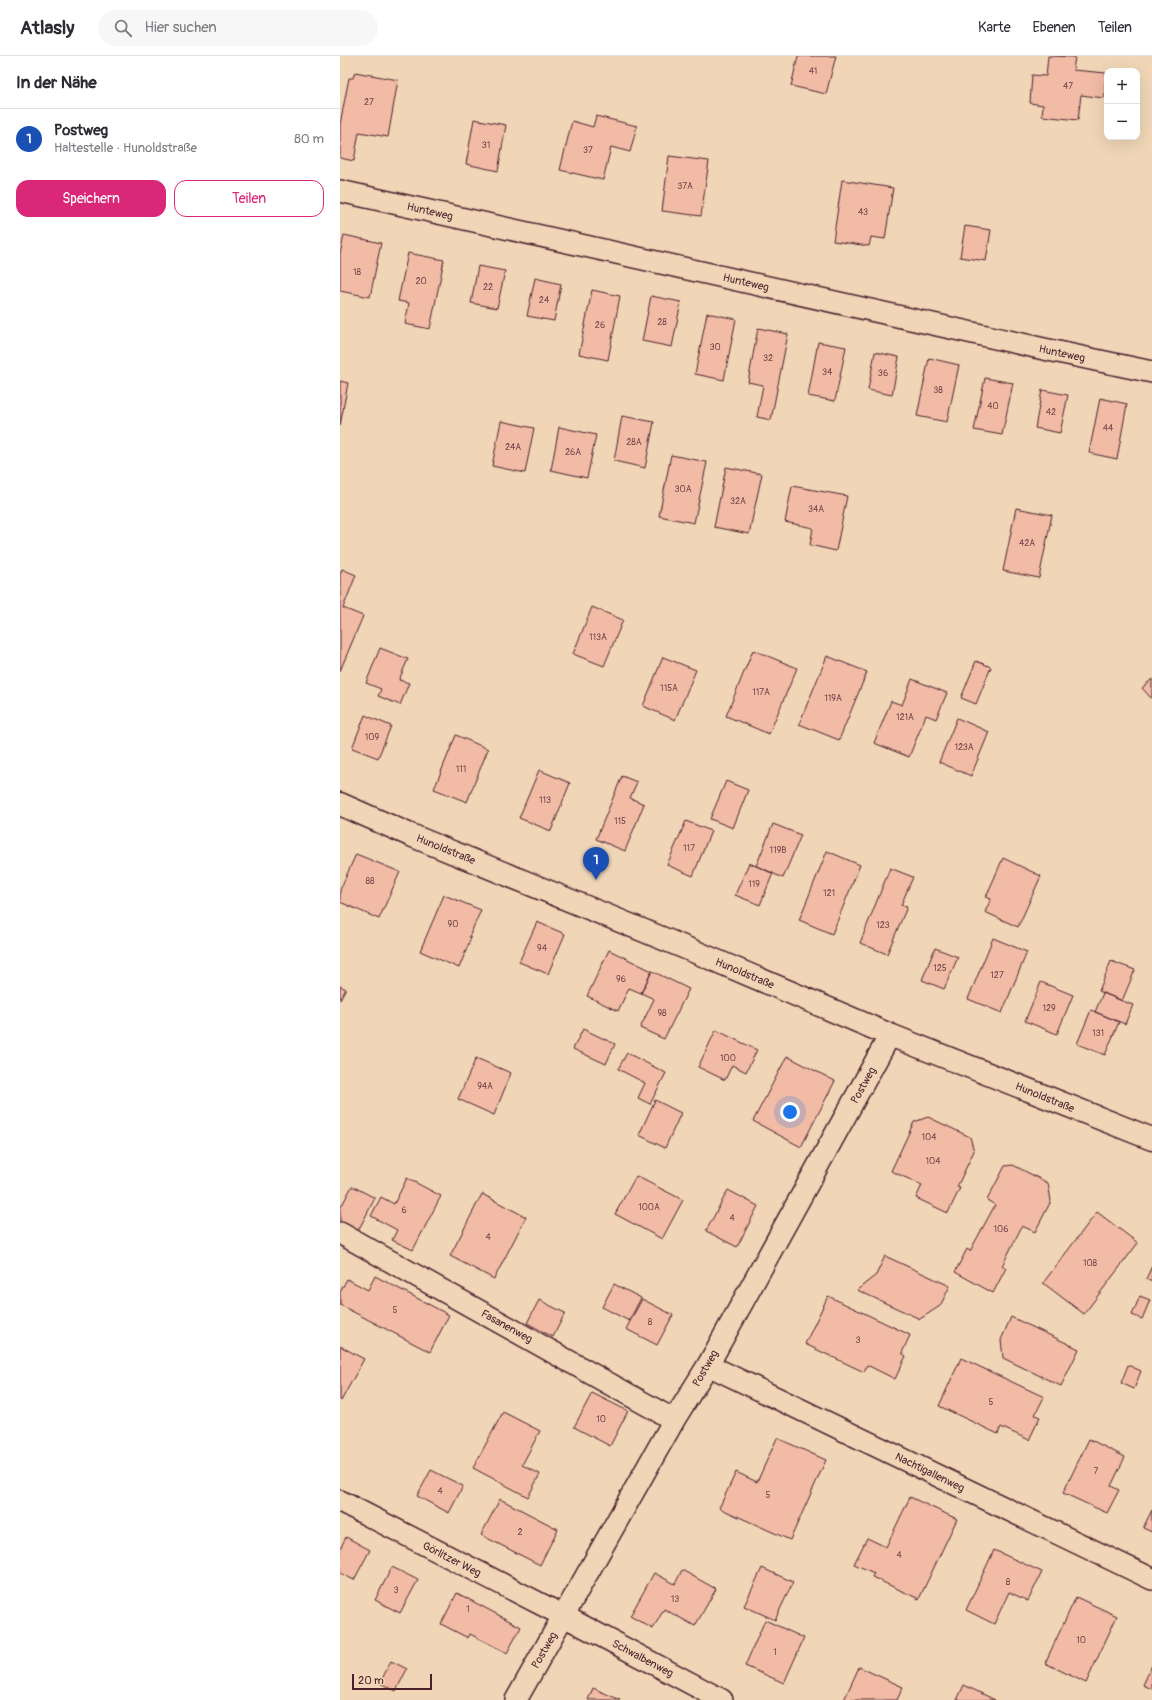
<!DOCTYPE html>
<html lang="de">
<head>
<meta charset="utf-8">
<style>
	:root { --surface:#fff; --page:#f7f7f7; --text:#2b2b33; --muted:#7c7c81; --line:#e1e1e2; --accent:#db2777 }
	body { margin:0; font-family:Pangolin,sans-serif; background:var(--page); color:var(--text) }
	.controls { position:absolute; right:12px; top:12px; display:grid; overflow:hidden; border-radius:8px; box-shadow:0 4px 16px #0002 }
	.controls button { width:36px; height:36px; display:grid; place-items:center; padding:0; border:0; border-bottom:1px solid var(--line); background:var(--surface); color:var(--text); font:20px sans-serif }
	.scale { position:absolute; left:12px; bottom:10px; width:80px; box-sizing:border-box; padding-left:4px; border:2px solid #4a1f2b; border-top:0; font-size:11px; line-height:14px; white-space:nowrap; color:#4a1f2b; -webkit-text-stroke:3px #f0d6b7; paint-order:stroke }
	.you { position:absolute; left:450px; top:1056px; width:14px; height:14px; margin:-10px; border:3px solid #fff; border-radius:50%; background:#1a73e8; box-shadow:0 0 0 6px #1a73e833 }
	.badge { display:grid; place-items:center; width:26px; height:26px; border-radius:50%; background:var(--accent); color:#fff; font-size:13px; font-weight:700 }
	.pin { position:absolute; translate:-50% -33px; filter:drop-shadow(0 1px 2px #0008) }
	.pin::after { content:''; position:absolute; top:21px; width:14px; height:12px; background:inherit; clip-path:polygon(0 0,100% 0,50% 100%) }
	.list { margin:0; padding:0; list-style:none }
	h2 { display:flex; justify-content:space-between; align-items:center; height:52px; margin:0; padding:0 16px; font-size:17px }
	h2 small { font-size:13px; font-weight:400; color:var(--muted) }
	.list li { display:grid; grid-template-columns:26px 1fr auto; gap:12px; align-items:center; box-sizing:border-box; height:60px; padding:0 16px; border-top:1px solid var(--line) }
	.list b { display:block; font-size:15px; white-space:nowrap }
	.list p { margin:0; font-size:13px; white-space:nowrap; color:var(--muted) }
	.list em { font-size:13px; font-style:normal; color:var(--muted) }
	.actions { display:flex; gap:8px; padding:12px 16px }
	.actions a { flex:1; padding:9px 0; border:1px solid var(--accent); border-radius:12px; text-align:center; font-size:14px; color:var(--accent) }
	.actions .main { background:var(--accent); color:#fff }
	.icon { flex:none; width:22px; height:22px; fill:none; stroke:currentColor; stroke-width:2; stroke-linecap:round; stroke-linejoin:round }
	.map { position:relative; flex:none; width:812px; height:1644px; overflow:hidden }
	header { display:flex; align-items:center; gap:24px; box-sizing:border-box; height:56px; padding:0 20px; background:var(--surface); border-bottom:1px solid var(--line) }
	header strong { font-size:19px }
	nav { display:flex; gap:22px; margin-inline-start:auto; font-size:14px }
	.search { width:280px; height:36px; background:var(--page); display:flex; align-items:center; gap:10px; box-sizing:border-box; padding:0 14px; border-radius:22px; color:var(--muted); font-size:15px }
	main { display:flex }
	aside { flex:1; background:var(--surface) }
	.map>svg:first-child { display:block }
	.building { fill:#f1bba6; stroke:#4a1f2b }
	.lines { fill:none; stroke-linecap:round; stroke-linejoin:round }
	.street-casing { stroke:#4a1f2b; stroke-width:24 }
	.secondary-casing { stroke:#4a1f2b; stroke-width:25 }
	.street { stroke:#f0d6b7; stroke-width:21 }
	.secondary { stroke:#f0d6b7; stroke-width:22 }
	.labels { text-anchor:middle; stroke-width:3.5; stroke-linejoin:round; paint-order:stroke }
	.number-label { font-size:9px; fill:#74464a }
	.street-label { font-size:11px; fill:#4a1f2b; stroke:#f0d6b7 }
</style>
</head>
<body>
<header>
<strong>Atlasly</strong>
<div class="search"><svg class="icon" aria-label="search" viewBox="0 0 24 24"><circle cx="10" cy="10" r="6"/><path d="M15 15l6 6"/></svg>Hier suchen</div>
<nav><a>Karte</a><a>Ebenen</a><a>Teilen</a></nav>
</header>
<main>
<aside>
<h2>In der Nähe<small></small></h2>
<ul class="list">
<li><span class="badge" style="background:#1a4fb4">1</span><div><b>Postweg</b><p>Haltestelle · Hunoldstraße</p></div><em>80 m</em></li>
</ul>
<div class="actions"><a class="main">Speichern</a><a>Teilen</a></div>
</aside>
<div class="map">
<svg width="812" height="1644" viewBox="0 0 812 1644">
	<rect width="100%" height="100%" fill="#f0d6b7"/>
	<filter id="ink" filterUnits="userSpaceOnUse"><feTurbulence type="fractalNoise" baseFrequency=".025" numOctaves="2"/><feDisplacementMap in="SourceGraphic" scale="8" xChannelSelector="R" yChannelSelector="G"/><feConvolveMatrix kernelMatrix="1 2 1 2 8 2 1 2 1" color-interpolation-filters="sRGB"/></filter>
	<g filter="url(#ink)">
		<path class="building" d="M458 0H496L486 38 451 30Z
			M708 0 735 1 733 14 766 17 764 42 741 39 738 64 702 60 703 49 690 47 692 19 706 20Z
			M15 16 58 24 48 81 19 76 14 105 0 102V68L9 22H13Z
			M256 60 297 70 290 96 271 91 263 124 220 114 232 65 253 71Z
			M134 63 166 69 158 115 126 108Z
			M329 100 369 105 361 160 322 155Z
			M502 124 553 132 545 183 531 181 529 190 493 185Z
			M625 170 651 174 646 205 620 201Z
			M4 179 41 187 30 241 0 235V198Z
			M68 197 104 204 90 273 65 268 69 247 58 245Z
			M138 210 165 215 157 252 131 247Z
			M195 222 221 228 214 265 187 260Z
			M252 234 280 240 268 304 239 298Z
			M311 240 341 246 332 291 302 285Z
			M367 257 396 263 384 324 355 318Z
			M418 272 448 278 431 364 417 361 423 329 408 326Z
			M478 286 506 291 495 345 468 340Z
			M535 296 559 301 552 339 528 334Z
			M589 302 619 309 607 366 577 360Z
			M645 322 673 327 662 379 634 374Z
			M0 325 8 327 0 370Z
			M702 334 728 339 720 377 695 372Z
			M760 342 787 348 777 403 749 397Z
			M282 360 314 366 305 412 274 405Z
			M161 365 194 372 185 417 152 410Z
			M219 371 256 379 247 422 211 414Z
			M331 399 367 406 354 467 319 460Z
			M386 411 422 418 409 478 374 471Z
			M452 430 507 440 496 495 470 489 473 472 445 466Z
			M676 452 712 459 699 522 663 515Z
			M2 513 16 519 3 552 23 560 0 615V518Z
			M252 551 283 564 264 610 233 598Z
			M40 592 68 603 59 624 69 627 60 649 38 640 41 633 26 627Z
			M413 594 457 612 429 678 386 660Z
			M487 600 527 616 499 684 459 668Z
			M323 601 356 614 335 664 303 650Z
			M636 605 651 611 636 648 621 642Z
			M572 623 607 637 596 663 586 659 569 701 534 687 551 645 562 649Z
			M812 623V643L802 632Z
			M25 659 51 670 38 702 12 692Z
			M617 662 649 676 631 720 599 706Z
			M116 679 148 693 127 746 94 733Z
			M199 714 230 727 211 775 179 762Z
			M282 720 297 726 290 742 304 748 285 795 256 783Z
			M386 725 408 734 393 772 370 763Z
			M346 765 371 775 353 820 327 809Z
			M433 768 461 779 443 822 416 810Z
			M487 795 520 809 492 878 459 864Z
			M16 798 60 816 39 863 0 846V834Z
			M663 802 701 820 678 871 645 856 651 843 646 841Z
			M409 807 433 817 420 849 395 839Z
			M550 812 573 821 561 849 567 851 547 898 520 887Z
			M104 839 141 854 129 881 131 882 119 912 80 895Z
			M197 866 225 878 208 918 179 906Z
			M653 882 687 896 662 957 628 943Z
			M595 892 618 901 604 933 582 924Z
			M269 894 312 915 301 937 289 932 278 955 247 940Z
			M771 905 795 914 782 945 759 935Z
			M312 915 349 933 324 983 300 972 314 943 301 937Z
			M701 926 733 939 717 978 685 965Z
			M0 930 6 933 0 944Z
			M763 937 793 949 785 968 755 956Z
			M751 954 779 966 765 999 737 988Z
			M243 973 275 988 266 1008 233 993Z
			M376 974 417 994 406 1016 392 1009 385 1024 358 1011Z
			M287 997 326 1017 310 1048 298 1042 305 1027 278 1013Z
			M447 1000 495 1025 461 1091 413 1065Z
			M136 1002 171 1017 154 1059 118 1043Z
			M315 1044 341 1057 325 1092 299 1079Z
			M588 1061 630 1081 634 1095 617 1131 620 1132 608 1157 576 1142 582 1129 551 1115 574 1066Z
			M673 1109 708 1127 711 1145 695 1176 682 1170 662 1210 666 1212 653 1237 615 1216 627 1193 630 1195 655 1149 647 1144 665 1110Z
			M296 1120 343 1144 322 1183 275 1158Z
			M67 1122 101 1140 73 1194 52 1184 57 1174 31 1160 41 1141 54 1148Z
			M12 1130 35 1142 17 1177 0 1169V1153Z
			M388 1134 418 1150 397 1191 366 1175Z
			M142 1138 186 1161 154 1223 110 1200Z
			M757 1156 798 1187 744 1258 703 1227Z
			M545 1200 610 1230 600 1250 580 1263 517 1234 536 1219Z
			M812 1210V1226L806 1223Z
			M35 1220 109 1259 90 1296 0 1249V1236L7 1223 28 1234Z
			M274 1228 301 1242 289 1265 262 1251Z
			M488 1240 570 1279 562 1297 566 1300 555 1323 527 1309 524 1316 465 1288Z
			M800 1240 810 1244 802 1263 792 1259Z
			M302 1243 333 1259 317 1289 286 1273Z
			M199 1244 225 1257 213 1281 187 1267Z
			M671 1261 739 1293 721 1330 663 1302 661 1284Z
			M0 1290 24 1303 1 1345 0 1344Z
			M621 1302 704 1341 695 1359 700 1361 689 1384 661 1371 658 1378 599 1350Z
			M788 1309 801 1315 794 1333 781 1327Z
			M252 1337 288 1355 270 1390 234 1371Z
			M163 1356 200 1375 182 1409 200 1418 188 1441 133 1412Z
			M437 1382 486 1404 450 1484 379 1452 396 1416 417 1426Z
			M749 1383 785 1401 771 1430 779 1434 767 1457 723 1437Z
			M91 1414 123 1430 109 1457 77 1440Z
			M570 1441 617 1463 579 1543 532 1521 534 1517 514 1508 527 1482 546 1491Z
			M160 1443 218 1473 200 1509 141 1479Z
			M812 1454V1476L803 1472Z
			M6 1481 30 1494 14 1524 0 1517V1493Z
			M654 1494 702 1516 688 1545 669 1536 654 1568 626 1554Z
			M52 1511 78 1524 60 1557 35 1544Z
			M422 1512 453 1526 435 1564 404 1550Z
			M342 1514 376 1533 355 1570 324 1553 313 1573 290 1560 314 1517 335 1528Z
			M117 1537 181 1571 167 1597 130 1578 128 1582 101 1568Z
			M736 1541 777 1560 746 1627 705 1607Z
			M425 1564 464 1582 444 1627 405 1610Z
			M51 1605 67 1613 56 1635 40 1627Z
			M812 1609V1633L803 1629Z
			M519 1611 563 1631 557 1644H504Z
			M624 1629 655 1644H617Z
			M253 1632 280 1644H248Z"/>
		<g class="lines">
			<g class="street-casing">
				<path id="street" d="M0 135 704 293 812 316
					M0 1177 334 1364
					M368 1309 812 1523
					M0 1445 224 1560 382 1644
					M176 1644 334 1364 368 1309 550 979"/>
			</g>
			<g class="secondary-casing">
				<path id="secondary" d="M0 748 68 778 358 897 550 979 812 1083"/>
			</g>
			<use href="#street" class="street"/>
			<use href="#secondary" class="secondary"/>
		</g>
	</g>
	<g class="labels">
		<g class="number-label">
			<text x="473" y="18">41</text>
			<text x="728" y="33">47</text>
			<text x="29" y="49">27</text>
			<text x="146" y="92">31</text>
			<text x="248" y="97">37</text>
			<text x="345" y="133">37A</text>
			<text x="523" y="159">43</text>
			<text x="17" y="219">18</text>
			<text x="81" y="228">20</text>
			<text x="148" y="234">22</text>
			<text x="204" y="247">24</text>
			<text x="322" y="269">28</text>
			<text x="260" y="272">26</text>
			<text x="375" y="294">30</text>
			<text x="428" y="305">32</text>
			<text x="487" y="319">34</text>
			<text x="543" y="320">36</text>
			<text x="598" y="337">38</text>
			<text x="653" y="353">40</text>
			<text x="711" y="359">42</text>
			<text x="768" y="375">44</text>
			<text x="294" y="389">28A</text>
			<text x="173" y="394">24A</text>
			<text x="233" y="399">26A</text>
			<text x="343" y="436">30A</text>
			<text x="398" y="448">32A</text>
			<text x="476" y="456">34A</text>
			<text x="687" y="490">42A</text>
			<text x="258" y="584">113A</text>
			<text x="329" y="635">115A</text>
			<text x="421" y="639">117A</text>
			<text x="493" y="645">119A</text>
			<text x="565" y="664">121A</text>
			<text x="32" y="684">109</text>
			<text x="624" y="694">123A</text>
			<text x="121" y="716">111</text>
			<text x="205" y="747">113</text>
			<text x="280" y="768">115</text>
			<text x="349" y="795">117</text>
			<text x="438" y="797">119B</text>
			<text x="30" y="828">88</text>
			<text x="414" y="831">119</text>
			<text x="489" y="840">121</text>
			<text x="113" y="871">90</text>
			<text x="543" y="872">123</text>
			<text x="202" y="895">94</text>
			<text x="600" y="915">125</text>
			<text x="657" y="922">127</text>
			<text x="281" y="926">96</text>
			<text x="709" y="955">129</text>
			<text x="322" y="960">98</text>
			<text x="758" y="980">131</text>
			<text x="388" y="1005">100</text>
			<text x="145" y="1033">94A</text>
			<text x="589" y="1084">104</text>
			<text x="593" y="1108">104</text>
			<text x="309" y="1154">100A</text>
			<text x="64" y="1157">6</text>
			<text x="392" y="1165">4</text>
			<text x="661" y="1176">106</text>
			<text x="148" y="1184">4</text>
			<text x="750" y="1210">108</text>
			<text x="55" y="1257">5</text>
			<text x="310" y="1269">8</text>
			<text x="518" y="1287">3</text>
			<text x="651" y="1349">5</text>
			<text x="261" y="1366">10</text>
			<text x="756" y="1418">7</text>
			<text x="100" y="1438">4</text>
			<text x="428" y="1442">5</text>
			<text x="180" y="1479">2</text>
			<text x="559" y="1502">4</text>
			<text x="668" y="1529">8</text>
			<text x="56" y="1537">3</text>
			<text x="335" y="1546">13</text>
			<text x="128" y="1556">1</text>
			<text x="741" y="1587">10</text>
			<text x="435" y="1599">1</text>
		</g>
		<g class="street-label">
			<text transform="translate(90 155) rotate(13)" y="4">Hunteweg</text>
			<text transform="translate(406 226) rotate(13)" y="4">Hunteweg</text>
			<text transform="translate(722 297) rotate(12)" y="4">Hunteweg</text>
			<text transform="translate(106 793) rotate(22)" y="4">Hunoldstraße</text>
			<text transform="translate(405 917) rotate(23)" y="4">Hunoldstraße</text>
			<text transform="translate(523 1029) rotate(-61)" y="4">Postweg</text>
			<text transform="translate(705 1041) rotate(22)" y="4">Hunoldstraße</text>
			<text transform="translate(167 1270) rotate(29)" y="4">Fasanenweg</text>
			<text transform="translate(365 1312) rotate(-60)" y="4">Postweg</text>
			<text transform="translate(590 1416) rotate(26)" y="4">Nachtigallenweg</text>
			<text transform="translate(112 1503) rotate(27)" y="4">Görlitzer Weg</text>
			<text transform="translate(204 1594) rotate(-60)" y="4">Postweg</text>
			<text transform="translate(303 1602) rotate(28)" y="4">Schwalbenweg</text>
		</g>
	</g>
</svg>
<div class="controls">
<button>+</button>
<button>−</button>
</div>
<div class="scale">20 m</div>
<div class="you"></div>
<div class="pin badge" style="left:256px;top:824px;background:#1a4fb4">1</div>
</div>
</main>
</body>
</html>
